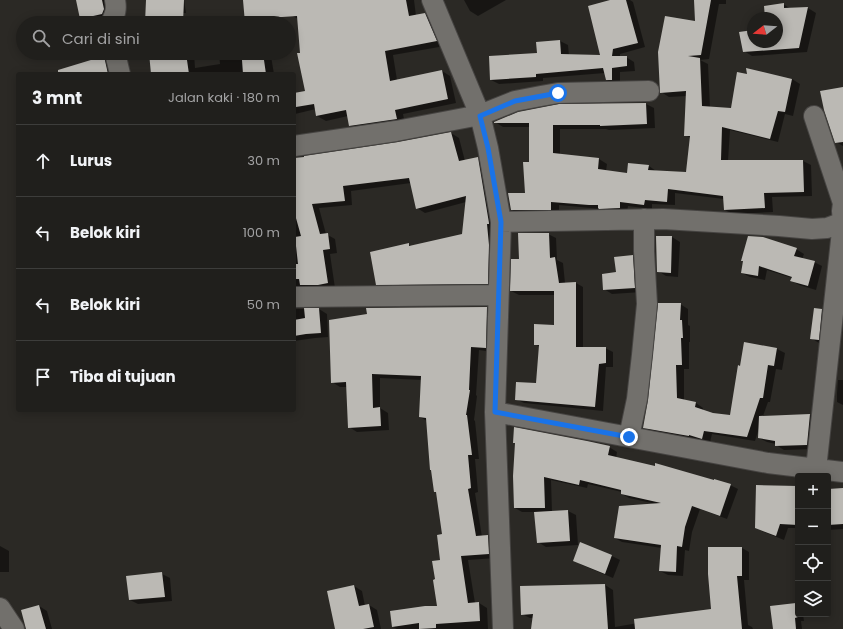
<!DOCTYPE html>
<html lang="id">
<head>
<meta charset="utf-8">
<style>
	:root { --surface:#201f1c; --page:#2d2c29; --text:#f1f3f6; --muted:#a2a2a3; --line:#3d3d3b }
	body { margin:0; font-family:Poppins,sans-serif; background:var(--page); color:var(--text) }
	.controls { position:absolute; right:12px; bottom:12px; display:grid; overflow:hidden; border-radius:4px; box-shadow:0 2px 10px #0003 }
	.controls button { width:36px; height:36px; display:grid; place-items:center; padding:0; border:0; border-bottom:1px solid var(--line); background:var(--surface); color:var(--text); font:20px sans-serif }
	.compass { position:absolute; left:747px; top:12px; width:36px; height:36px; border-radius:50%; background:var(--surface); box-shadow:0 2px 10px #0003; rotate:253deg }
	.stop { position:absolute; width:12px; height:12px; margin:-9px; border:3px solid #1a73e8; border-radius:50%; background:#fff }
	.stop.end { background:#1a73e8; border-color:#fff; box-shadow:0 1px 4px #0008 }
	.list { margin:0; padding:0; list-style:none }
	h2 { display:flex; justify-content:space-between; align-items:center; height:52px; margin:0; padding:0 16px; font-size:17px }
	h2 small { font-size:13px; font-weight:400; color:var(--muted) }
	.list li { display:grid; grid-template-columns:26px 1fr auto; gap:12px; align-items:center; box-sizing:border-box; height:72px; padding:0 16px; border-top:1px solid var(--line) }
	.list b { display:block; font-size:15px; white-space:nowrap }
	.list em { font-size:13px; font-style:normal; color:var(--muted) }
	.icon { flex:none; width:22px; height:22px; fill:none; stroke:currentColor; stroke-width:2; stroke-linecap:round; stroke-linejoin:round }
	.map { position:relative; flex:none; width:843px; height:629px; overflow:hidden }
	.search { position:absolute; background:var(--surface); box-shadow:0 2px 10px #0003; left:16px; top:16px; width:280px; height:44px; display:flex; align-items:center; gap:10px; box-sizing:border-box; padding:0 14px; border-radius:22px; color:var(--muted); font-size:15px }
	.panel { position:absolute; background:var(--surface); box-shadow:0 2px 10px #0003; left:16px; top:72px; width:280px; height:340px; border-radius:4px }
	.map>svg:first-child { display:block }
	.shadow { fill:#0007 }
	.building { fill:#bbb9b4 }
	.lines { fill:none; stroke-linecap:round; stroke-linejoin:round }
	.minor-casing { stroke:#464442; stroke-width:22 }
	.minor { stroke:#72706c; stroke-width:20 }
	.route { stroke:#1a73e8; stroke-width:5 }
</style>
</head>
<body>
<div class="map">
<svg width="843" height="629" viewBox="0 0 843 629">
	<rect width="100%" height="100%" fill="#2b2925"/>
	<path class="shadow" d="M77 0H108L110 18 89 22 81 18Z
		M147 0H184L186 13H183L184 23H145L144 21 146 20Z
		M244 0H269L273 2 275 23H246Z
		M289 0H414L416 16 425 14 433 19 445 46 393 55 397 80 442 71 450 76 456 103 403 114 405 124 358 131 350 126 348 116 326 121 317 116 316 109 295 114 296 129H294V93H306L298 19 291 15Z
		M464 0H506L478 16 470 11Z
		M613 0H630L633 2 645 47 620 54V57H626L634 62 635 71 620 72V84H615L607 80 605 73 543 78V81L499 84 491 80 560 41 568 45 569 56H601Z
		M695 0H726V4H719L709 59 700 60 708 64 710 108 732 109 792 79 800 84 793 116 785 114 778 142 730 130 728 161H803L811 165 812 196 772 197 773 212 732 214 725 210 724 199 675 193V205L652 204V209L628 206 627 212 608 213 601 209 559 205V214H519L512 210 526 194 530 163V127H503L495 122 646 104 654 108 655 128 609 130 606 129H560V155L599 159 607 164 606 171 628 174 649 166 656 171 687 173 691 138 685 135 687 96 669 97 661 92 696 23Z
		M783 4 791 9 808 8 816 13 807 52 752 56 744 51 753 31V42H777V18H766Z
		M149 53H194L195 68 220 64 219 53H277V56H271L274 74H167Z
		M104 57 112 62 115 74H86Z
		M843 88V146L836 142Z
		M451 133 459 138 465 161 478 159 486 163 497 228 495 288 385 289 377 284 409 245 412 246 463 235 466 202 425 213 417 208 411 183 351 191 352 205 319 208 326 234 335 239 337 253 330 254 335 288 294 294V159L398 143Z
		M548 234 556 238 557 260 563 263 565 283H576L583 287V348H605L613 352V367H606L603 411 524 403 516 399 537 384 540 347 535 344 554 326 555 295H519L511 291 520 260Z
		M672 237 680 242 678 277 666 276 658 271Z
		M796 249 804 254 802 259 814 262 822 266 816 290 799 285 792 281V278L767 270 765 280 750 277 742 273Z
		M632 256 640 261 642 292 612 294 604 289 617 273Z
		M680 304 688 309V325L690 326V342H689V369H684V401L696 403 703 408V411L713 414 731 416 777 349 785 353 782 370 776 369 770 402H768L763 416 810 415 818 420 815 449 784 450 776 445V444L767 442 759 438V428L755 441 712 434 710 442 697 439V440L652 432 644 427Z
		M487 308 494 312 493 352 479 350 476 395 477 396 474 420 475 421 479 459H475L478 492 475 493 482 537 488 536 496 541V558L468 560 475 603H479L487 608 488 629H397L393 627 438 607 436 580 441 561 443 535 437 493 434 491 432 471 431 470 427 421 420 417 422 380 380 378V408L388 413 389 430 357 432 349 427 347 387H340L332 382Z
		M294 309H319L327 314 328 337 315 338 294 341Z
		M822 310 830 315 826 344 819 343 811 338Z
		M838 380H843V405L837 402V393Z
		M515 443 609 447 617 452 616 458 730 485 738 489 727 519 700 509 692 532 689 551 685 550 683 576 668 575 660 571 662 548 622 542 615 538 656 504 629 498 622 494V492L588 484 587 488 551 480 552 512 568 511 576 515 578 545 546 547 538 542 535 512H522L515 508 516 444Z
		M798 487V528H788L784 540 764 532 756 528Z
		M843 489V529L828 530V490Z
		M581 543 612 556 620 560 613 578 582 565 574 560Z
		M0 546 9 551V572H0Z
		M742 548 749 552V580H744L748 625 752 627 753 629H532L533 618H530L522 614 605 585 613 590 615 627 712 610Z
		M162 574 170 578 172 601 138 604 130 600Z
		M354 586 362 591 365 606 369 605 377 610 381 629H336Z
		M796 604 798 605V614H803L804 621H801L802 629H774Z
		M39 606 47 611 52 629H27Z"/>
	<path class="building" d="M76 0H102L104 9 102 14 80 19Z
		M146 0H184L183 23H145Z
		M243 0H406L409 16 425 13 437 41 385 51 390 81 442 70 448 99 395 110 397 119 349 126 346 110 316 116 314 104 296 107 294 93 305 91 297 53H300L297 16 267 18V23H245Z
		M610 0H626L638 43 613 49 612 56H627V66L612 68V80H606L603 68 536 74V77L490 80 489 56 537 53 536 42 560 40 561 54 600 55 588 6Z
		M694 0H711L701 55 688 56 700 58 702 106 731 108 737 72 747 74 746 68 792 79 785 112 778 111 770 139 722 127 721 160H803L804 192 764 193 765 208 724 210 723 196 668 189 667 202 645 200 644 205 620 202V208L599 209 598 208V205H589L551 202V210H511L508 193H525L523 162H529V123H494V122L518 112 559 104 646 103 647 124 600 126V125H553V153L599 158 598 169 627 173 628 163 649 165 648 170 686 172 690 136H684L686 91 660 93 658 52 665 16 695 21Z
		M784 3V8L808 7 799 48 743 52 739 32 753 30V42H777V18H765L764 6Z
		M149 53H186L189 74H151Z
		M247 53H263L266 74H243L242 60 248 59Z
		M104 56 108 74H58V70Z
		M843 87V142L835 143 824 110 820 91Z
		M451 132 459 161 478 157 489 223V224H487L489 245 488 284 376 285 370 252 409 243V246L462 234 466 196 416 209 409 178 343 186 345 201 312 204 320 234 328 233 330 249 323 250 328 283 318 285H300L299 279H294V264H298L295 237 301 236 294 211V158L304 157V156L398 142Z
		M518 233H549L550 258 555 257 559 283 576 282V347H606V363L599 364 595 407 515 400 516 382 536 383 539 345H534V324L554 325V291H510L511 259H519Z
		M656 236H672L671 273 657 272Z
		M748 236 763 237 797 248 794 256 815 261 808 286 790 281 792 277 759 266 758 276 741 273 743 261H741Z
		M633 255 635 288 603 290 602 274 616 272 614 257Z
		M658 303H681L680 320H682L683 338H681L682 365H676L677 398 696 402 695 407 713 413 730 415 738 365 740 366 744 342 777 348 774 366 768 365 763 398H760L747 437 704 431 702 439 689 435V436L643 428 648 400Z
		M487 307 486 348 471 347 469 390H470L466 415H467L472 455H468L471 488 468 489 476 536 488 535 489 554 461 556 468 603 479 602 480 621 436 624V628L419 629V623L392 627 390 611 425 606H437L433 580 435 579 432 561 440 560 437 535 442 534 436 492H434L431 470H430L426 418 419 417 421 376 372 374 373 408 380 407 381 426 348 428 346 382 331 383 329 320 367 314 366 308Z
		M304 308H319L321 333 306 334 294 336V320L305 318Z
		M814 308 822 309 819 340 810 339Z
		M810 414 807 445 775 446V441L758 438 759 416Z
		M514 427 587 441 610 446 608 455 655 466V463L714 480V479L731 484 720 516 692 506 685 527 682 547 677 546 676 572 659 571 661 545 614 538 619 506 661 503 621 494V490L580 480 579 485 544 477 545 508H514L513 476 515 443H513Z
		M756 485 798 486V525L780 524 776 536 755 528Z
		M843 488V524L828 525V489Z
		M568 510 570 541 537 543 534 512Z
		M580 542 612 555 605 574 573 561Z
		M708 547H742V576H737L742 629H635L634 619 711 609 708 574Z
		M162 572 165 597 129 600 126 576Z
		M605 584 608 629H531L533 614 521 615 520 586Z
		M354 585 359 606 369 604 374 627 363 629H335L327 591Z
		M796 603 798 617 795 618 796 629H773L770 606Z
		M39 605 46 629H26L21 610Z"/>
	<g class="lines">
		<g class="minor-casing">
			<path id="minor" d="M432 0 480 115 488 148 501 222 495 412 503 629
				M111 23C115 14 117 10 115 0
				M115 53 120 74
				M294 146 396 131 480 115 515 101 541 96 558 93 649 91
				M501 222 663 219 779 226 812 229 827 228 843 222 842 211 843 203 814 116
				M294 297 498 295
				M495 412 768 463 843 472
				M629 437 637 399 642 355 647 304 644 251V219
				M816 469 843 222
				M0 608 14 629"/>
		</g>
		<use href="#minor" class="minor"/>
	</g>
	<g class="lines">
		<path class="route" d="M558 93 515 101 480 116 488 148 501 222 495 412 629 437"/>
	</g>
</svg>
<div class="controls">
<button>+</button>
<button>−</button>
<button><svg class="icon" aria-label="locate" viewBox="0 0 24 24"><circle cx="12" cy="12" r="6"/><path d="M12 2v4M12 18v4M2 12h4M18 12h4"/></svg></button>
<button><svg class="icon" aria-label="layers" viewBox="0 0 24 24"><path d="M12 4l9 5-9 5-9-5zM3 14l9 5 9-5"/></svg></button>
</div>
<svg class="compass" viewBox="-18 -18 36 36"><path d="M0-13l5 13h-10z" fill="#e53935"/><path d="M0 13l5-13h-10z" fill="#a2a2a3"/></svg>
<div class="stop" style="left:558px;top:93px"></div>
<div class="stop end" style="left:629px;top:437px"></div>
<div class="search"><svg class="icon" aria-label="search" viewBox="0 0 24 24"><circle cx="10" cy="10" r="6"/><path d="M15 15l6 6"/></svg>Cari di sini</div>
<section class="panel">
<h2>3 mnt<small>Jalan kaki · 180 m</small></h2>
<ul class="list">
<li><svg class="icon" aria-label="ahead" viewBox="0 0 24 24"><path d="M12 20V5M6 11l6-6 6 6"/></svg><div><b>Lurus</b></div><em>30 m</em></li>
<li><svg class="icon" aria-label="left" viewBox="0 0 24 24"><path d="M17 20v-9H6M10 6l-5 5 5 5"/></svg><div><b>Belok kiri</b></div><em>100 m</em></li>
<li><svg class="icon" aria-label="left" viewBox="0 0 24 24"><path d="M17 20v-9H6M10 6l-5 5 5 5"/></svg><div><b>Belok kiri</b></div><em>50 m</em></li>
<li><svg class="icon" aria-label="arrive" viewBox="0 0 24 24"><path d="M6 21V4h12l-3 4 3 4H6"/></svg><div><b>Tiba di tujuan</b></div></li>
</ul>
</section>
</div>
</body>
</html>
